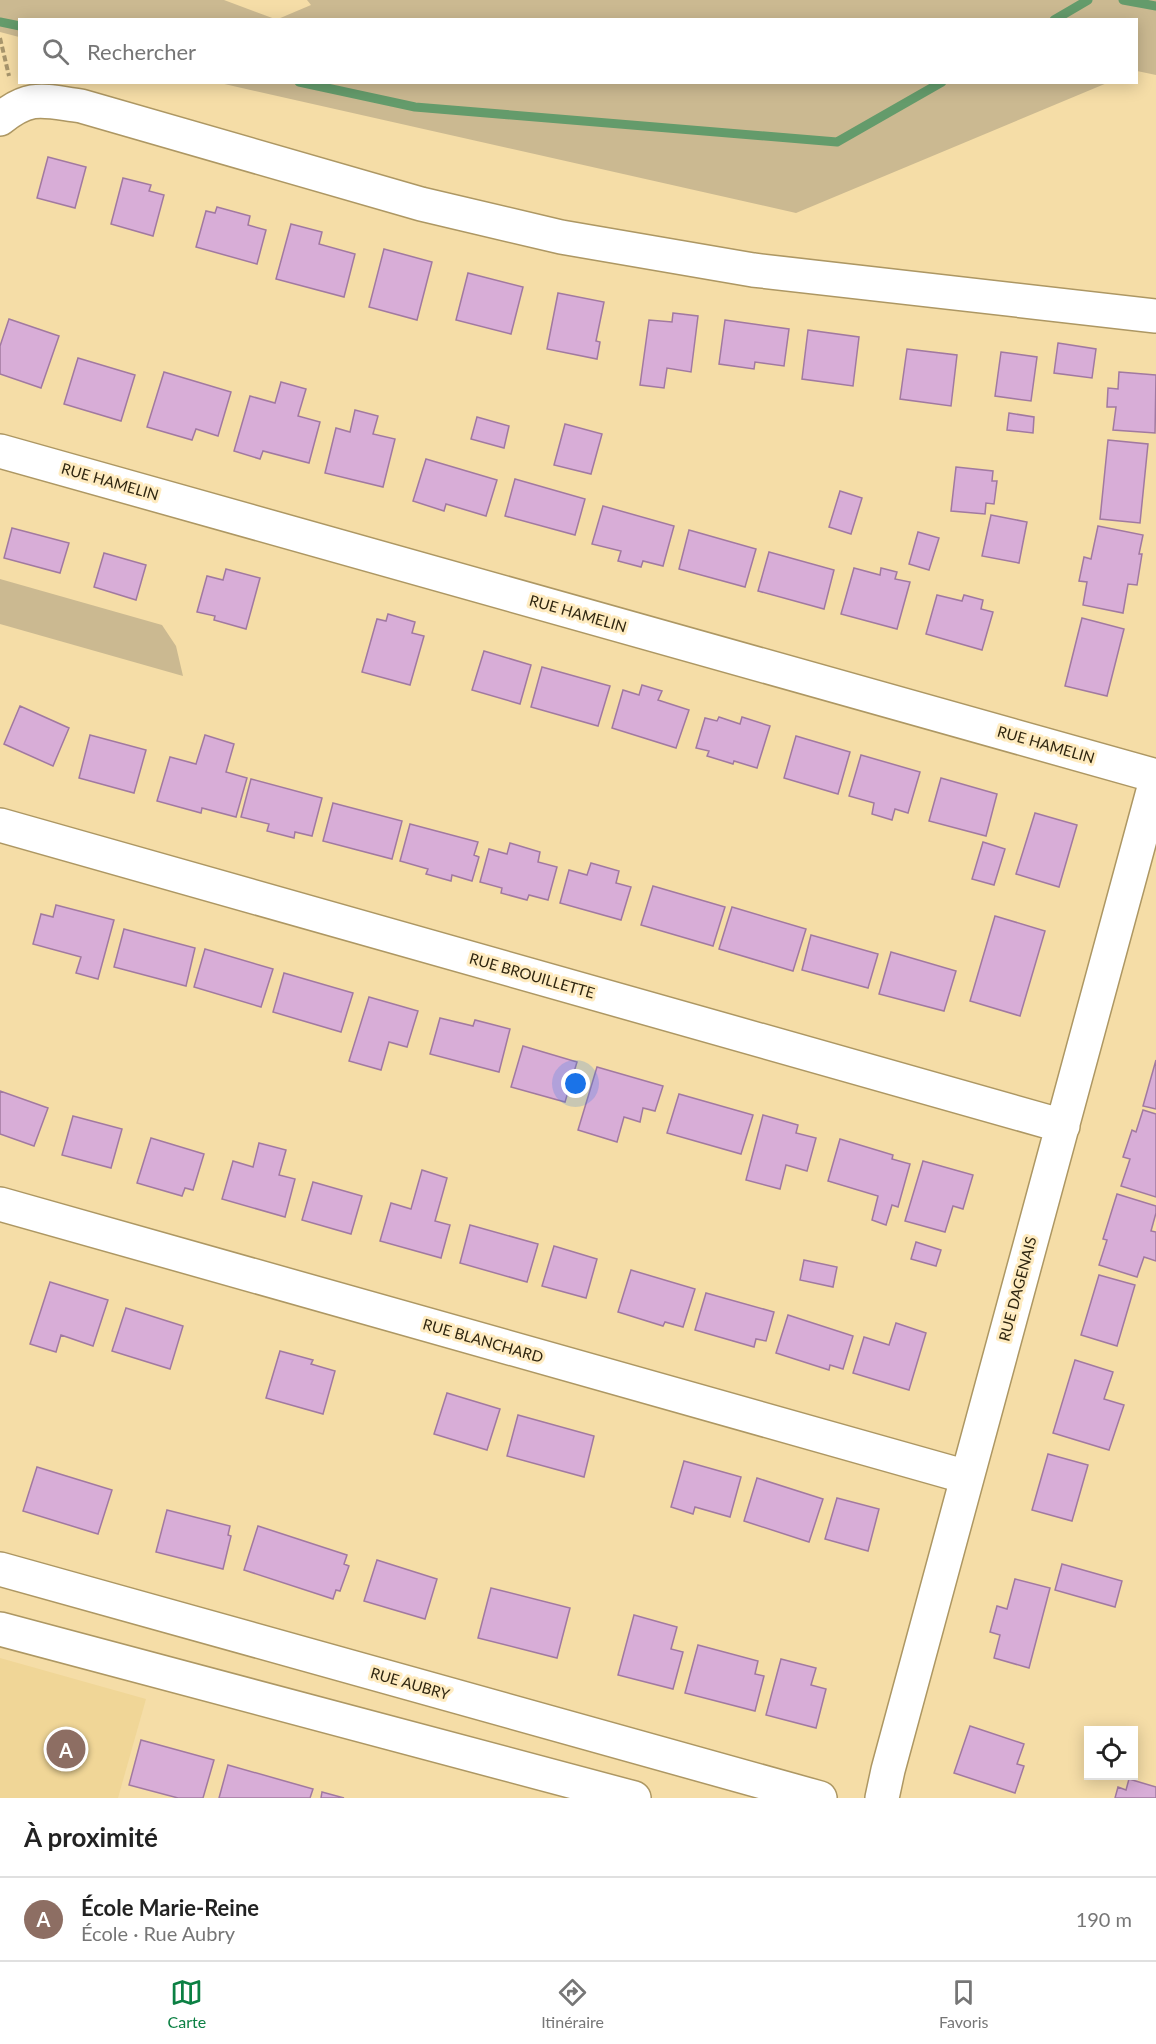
<!DOCTYPE html>
<html lang="fr">
<head>
<meta charset="utf-8">
<style>
	:root { --surface:#fff; --page:#f6f6f6; --text:#222; --muted:#767676; --line:#e0e0e0; --accent:#0b8043 }
	body { margin:0; font-family:Lato,sans-serif; background:var(--page); color:var(--text) }
	.controls { position:absolute; right:18px; bottom:18px; display:grid; overflow:hidden; border-radius:0px; box-shadow:0 3px 15px #0003 }
	.controls button { width:54px; height:54px; display:grid; place-items:center; padding:0; border:0; border-bottom:2px solid var(--line); background:var(--surface); color:var(--text); font:30px sans-serif }
	.you { position:absolute; left:576px; top:1084px; width:21px; height:21px; margin:-15px; border:4px solid #fff; border-radius:50%; background:#1a73e8; box-shadow:0 0 0 9px #1a73e833 }
	.badge { display:grid; place-items:center; width:39px; height:39px; border-radius:50%; background:var(--accent); color:#fff; font-size:20px; font-weight:700 }
	.pin { position:absolute; translate:-50% -50%; border:3px solid #fff; box-shadow:0 2px 6px #0006 }
	.list { margin:0; padding:0; list-style:none }
	h2 { display:flex; justify-content:space-between; align-items:center; height:78px; margin:0; padding:0 24px; font-size:26px }
	h2 small { font-size:20px; font-weight:400; color:var(--muted) }
	.list li { display:grid; grid-template-columns:39px 1fr auto; gap:18px; align-items:center; box-sizing:border-box; height:84px; padding:0 24px; border-top:2px solid var(--line) }
	.list b { display:block; font-size:22px; white-space:nowrap }
	.list p { margin:0; font-size:20px; white-space:nowrap; color:var(--muted) }
	.list em { font-size:20px; font-style:normal; color:var(--muted) }
	.icon { flex:none; width:33px; height:33px; fill:none; stroke:currentColor; stroke-width:2; stroke-linecap:round; stroke-linejoin:round }
	.map { position:relative; flex:none; width:1156px; height:1798px; overflow:hidden }
	.search { position:absolute; background:var(--surface); box-shadow:0 3px 15px #0003; left:18px; right:18px; top:18px; height:66px; display:flex; align-items:center; gap:15px; box-sizing:border-box; padding:0 21px; border-radius:0px; color:var(--muted); font-size:22px }
	.sheet { height:162px; background:var(--surface) }
	nav { display:flex; justify-content:space-around; align-items:center; box-sizing:border-box; height:84px; border-top:2px solid var(--line); background:var(--surface); font-size:16px; color:var(--muted) }
	nav a { display:grid; justify-items:center; gap:3px }
	nav .on { color:var(--accent) }
	.map>svg:first-child { display:block }
	.built { fill:#f0d697 }
	.green { fill:#cbb991 }
	.lines { fill:none; stroke-linecap:round; stroke-linejoin:round }
	.stream { stroke:#649b6b; stroke-width:9 }
	.building { fill:#d8add7; stroke:#a179a0; stroke-width:1.5 }
	.minor-casing { stroke:#ad9763; stroke-width:36 }
	.path { stroke:#a7956c; stroke-width:4; stroke-dasharray:6 3; stroke-linecap:butt }
	.minor { stroke:#fff; stroke-width:33 }
	.labels { text-anchor:middle; stroke-width:6; stroke-linejoin:round; paint-order:stroke }
	.street-label { font-size:15px; fill:#2f2610; stroke:#feebc0 }
</style>
</head>
<body>
<div class="map">
<svg width="1156" height="1798" viewBox="0 0 1156 1798">
	<rect width="100%" height="100%" fill="#f5dda7"/>
	<path class="built" d="M0 1658 146 1699 118 1798H0Z"/>
	<path class="green" d="M0 0H224L275 19 20 20 19 37 0 32Z
		M307 0H1156V75L1137 71 1136 20 278 19 311 5Z
		M220 83 1107 82V83L796 213Z
		M0 579 162 625 176 646 183 676 0 624Z"/>
	<g class="lines">
		<path class="stream" d="M1123 0 1156 6
			M1054 20 1088 0
			M0 22 20 26
			M299 82 415 107 837 142 942 82"/>
	</g>
	<path class="building" d="M48 157 86 167 75 208 37 198Z
		M123 178 151 185 149 191 164 195 153 236 111 224Z
		M217 207 250 216 248 225 266 230 257 264 196 247 206 211 215 213Z
		M291 224 322 232 319 244 355 254 344 297 276 279Z
		M384 249 432 262 417 320 369 307Z
		M468 273 523 287 511 334 456 320Z
		M558 293 604 302 596 341 600 342 597 359 547 349Z
		M673 313 698 316 691 372 667 368 664 388 640 385 649 320 672 322Z
		M9 319 59 336 41 388 0 374V346Z
		M725 320 789 329 784 366 755 362 754 369 719 364Z
		M808 330 859 337 853 386 802 379Z
		M1058 343 1096 349 1092 378 1054 373Z
		M907 349 957 355 951 406 900 399Z
		M1001 352 1037 357 1031 401 995 396Z
		M78 358 135 375 121 421 64 404Z
		M164 372 231 392 218 436 196 429 192 440 147 427Z
		M1119 372 1156 375 1155 433 1113 430 1116 407H1107L1108 388 1118 389Z
		M281 382 306 389 298 416 320 422 309 463 263 451 260 459 234 451 250 396 275 403Z
		M355 410 378 416 373 434 395 439 383 487 325 473 336 428 350 432Z
		M1009 413 1034 417 1033 433 1007 430Z
		M477 417 509 426 504 448 471 439Z
		M565 424 602 434 591 474 554 465Z
		M1108 440 1148 444 1140 523 1100 519Z
		M426 459 497 480 486 516 446 504 444 511 413 501Z
		M956 467 993 471 992 481H997L994 504 986 503 985 514 951 511Z
		M515 479 585 499 575 535 505 516Z
		M840 491 862 498 851 534 829 527Z
		M603 506 674 526 663 566 643 561 641 567 618 561 621 551 592 544Z
		M991 515 1027 522 1019 563 982 556Z
		M1098 526 1143 535 1139 554H1142L1137 585 1128 584 1123 613 1083 605 1087 582 1079 581 1084 557 1091 559Z
		M12 528 69 543 60 573 4 558Z
		M689 530 756 549 745 587 679 569Z
		M918 532 939 538 929 570 909 564Z
		M769 552 834 570 824 609 758 591Z
		M104 553 146 565 136 600 94 587Z
		M854 568 880 575 881 568 897 572 895 579 910 582 897 629 841 614Z
		M226 569 260 578 246 629 214 620 215 616 197 612 207 576 223 580Z
		M937 595 962 601 964 595 983 600 981 609 993 612 982 650 926 634Z
		M388 614 415 622 412 633 424 636 410 685 362 672 377 619 386 621Z
		M1082 618 1124 629 1107 696 1065 686Z
		M484 651 531 665 520 704 472 690Z
		M542 667 610 686 598 726 531 707Z
		M642 685 662 691 658 700 689 710 676 748 612 728 623 690 639 695Z
		M20 706 69 728 53 766 4 744Z
		M719 717 740 724 742 717 770 726 757 768 734 761 733 764 707 756 709 751 696 748 705 718 717 721Z
		M90 735 146 750 134 793 79 778Z
		M205 735 234 744 226 772 247 778 236 817 202 808 201 813 157 801 170 757 196 764Z
		M796 736 850 752 838 794 784 778Z
		M861 755 920 772 908 813 895 809 892 820 872 814 874 803 849 796Z
		M941 778 997 794 986 836 929 821Z
		M251 779 322 798 312 836 295 832 294 838 267 831 269 824 241 817Z
		M333 803 402 821 392 859 323 841Z
		M1035 813 1077 825 1059 887 1016 874Z
		M410 824 478 842 474 855 479 857 472 881 452 875 451 881 426 874 428 869 400 861Z
		M983 842 1005 849 994 885 972 879Z
		M510 843 540 852 538 862 557 867 548 900 529 895 527 900 501 893 502 888 480 882 489 849 507 854Z
		M591 863 619 871 616 883 631 887 621 920 560 903 569 870 587 875Z
		M653 886 725 907 713 946 641 925Z
		M56 905 114 920 98 979 76 973 81 957 33 944 41 914 53 917Z
		M732 907 806 929 793 971 719 949Z
		M995 916 1045 931 1020 1016 970 1001Z
		M124 929 195 948 186 986 114 967Z
		M811 935 878 954 868 988 802 970Z
		M205 949 273 969 261 1007 194 987Z
		M891 952 956 971 944 1011 879 994Z
		M284 973 353 993 341 1032 273 1012Z
		M369 997 418 1011 407 1047 389 1042 381 1070 349 1061Z
		M440 1018 473 1026 475 1020 510 1029 499 1072 430 1054Z
		M523 1046 577 1062 565 1102 511 1087Z
		M1156 1060V1109L1143 1106Z
		M597 1067 663 1086 655 1111 643 1108 640 1122 624 1117 617 1142 578 1130Z
		M0 1091 48 1108 34 1146 0 1134Z
		M679 1094 753 1115 741 1154 667 1133Z
		M1143 1110 1156 1114V1197L1121 1186 1130 1159 1123 1157 1132 1130 1136 1132Z
		M763 1115 798 1125 796 1133 816 1138 807 1171 786 1165 780 1189 746 1180Z
		M73 1116 122 1129 111 1168 62 1155Z
		M151 1138 204 1154 193 1190 185 1188 182 1196 137 1183Z
		M840 1139 893 1155 892 1159 910 1164 898 1207 892 1205 886 1225 872 1220 878 1196 828 1181Z
		M259 1143 286 1150 279 1175 295 1179 285 1217 222 1199 233 1161 253 1167Z
		M923 1161 973 1175 963 1209 953 1206 945 1232 905 1221Z
		M422 1170 447 1178 435 1221 450 1225 441 1258 380 1241 391 1203 411 1209Z
		M313 1182 362 1196 351 1234 302 1220Z
		M1117 1194 1156 1206V1213L1151 1231 1156 1232V1261L1144 1257 1137 1277 1099 1265 1107 1240 1103 1239Z
		M470 1225 538 1244 527 1282 460 1263Z
		M916 1242 941 1250 936 1266 911 1259Z
		M554 1246 597 1259 586 1298 542 1286Z
		M804 1260 837 1267 833 1287 800 1280Z
		M631 1270 695 1289 683 1327 665 1322 663 1326 618 1312Z
		M1099 1275 1135 1285 1117 1346 1081 1335Z
		M50 1282 108 1300 93 1346 61 1335 56 1352 30 1344Z
		M706 1293 774 1312 766 1341 756 1339 754 1347 695 1330Z
		M126 1308 183 1326 170 1369 112 1351Z
		M788 1315 853 1336 843 1369 830 1365 829 1370 776 1353Z
		M896 1323 926 1333 909 1390 853 1373 864 1337 889 1345Z
		M280 1351 313 1360 311 1364 335 1371 323 1414 266 1398Z
		M1075 1360 1113 1372 1104 1399 1124 1405 1109 1450 1053 1433Z
		M447 1393 500 1409 487 1450 434 1434Z
		M518 1415 594 1436 584 1477 507 1456Z
		M1048 1454 1088 1465 1072 1521 1032 1510Z
		M684 1461 741 1477 730 1517 695 1507 693 1514 671 1507Z
		M37 1467 112 1490 98 1534 23 1511Z
		M757 1478 823 1499 809 1542 744 1521Z
		M837 1498 879 1509 868 1551 825 1539Z
		M167 1510 230 1526 228 1535 231 1536 223 1569 156 1552Z
		M258 1526 347 1555 344 1564 349 1566 340 1591 336 1590 333 1599 244 1570Z
		M377 1560 437 1579 425 1619 364 1601Z
		M1062 1564 1122 1581 1115 1607 1055 1590Z
		M1015 1579 1050 1588 1029 1668 994 1658 1000 1635 990 1632 997 1606 1007 1609Z
		M491 1588 570 1608 557 1658 478 1638Z
		M634 1615 677 1627 671 1649 683 1652 673 1689 618 1675Z
		M698 1645 758 1661 755 1674 764 1676 755 1711 685 1693Z
		M781 1659 816 1668 811 1685 826 1689 816 1728 766 1715Z
		M970 1726 1024 1744 1017 1764 1024 1766 1015 1793 954 1773Z
		M141 1740 214 1760 203 1798H178L129 1785Z
		M228 1765 313 1789 310 1798H219Z
		M1129 1779 1156 1787V1798H1115L1118 1787 1126 1790Z
		M322 1792 344 1798H321Z"/>
	<g class="lines">
		<g class="minor-casing">
			<path id="minor" d="M0 119C31 94 43 101 81 106L421 204 561 237 753 270 1156 316
				M0 451 1156 776
				M0 825 1063 1126
				M0 1204 967 1477
				M0 1569 820 1798
				M0 1629 634 1798
				M882 1798 888 1770 1156 780"/>
		</g>
		<path class="path" d="M0 38 9 76"/>
		<use href="#minor" class="minor"/>
	</g>
	<g class="labels">
		<g class="street-label">
			<text transform="translate(110 482) rotate(16)" y="5">RUE HAMELIN</text>
			<text transform="translate(578 614) rotate(16)" y="5">RUE HAMELIN</text>
			<text transform="translate(1046 745) rotate(16)" y="5">RUE HAMELIN</text>
			<text transform="translate(532 976) rotate(16)" y="5">RUE BROUILLETTE</text>
			<text transform="translate(1018 1289) rotate(-75)" y="5">RUE DAGENAIS</text>
			<text transform="translate(483 1341) rotate(16)" y="5">RUE BLANCHARD</text>
			<text transform="translate(410 1684) rotate(16)" y="5">RUE AUBRY</text>
		</g>
	</g>
</svg>
<div class="controls">
<button><svg class="icon" aria-label="locate" viewBox="0 0 24 24"><circle cx="12" cy="12" r="6"/><path d="M12 2v4M12 18v4M2 12h4M18 12h4"/></svg></button>
</div>
<div class="you"></div>
<div class="pin badge" style="left:66px;top:1749px;background:#8d6e63">A</div>
<div class="search"><svg class="icon" aria-label="search" viewBox="0 0 24 24"><circle cx="10" cy="10" r="6"/><path d="M15 15l6 6"/></svg>Rechercher</div>
</div>
<section class="sheet">
<h2>À proximité<small></small></h2>
<ul class="list">
<li><span class="badge" style="background:#8d6e63">A</span><div><b>École Marie-Reine</b><p>École · Rue Aubry</p></div><em>190 m</em></li>
</ul>
</section>
<nav>
<a class="on"><svg class="icon" aria-label="map" viewBox="0 0 24 24"><path d="M3 6l6-2 6 2 6-2v14l-6 2-6-2-6 2zM9 4v14M15 6v14"/></svg>Carte</a>
<a><svg class="icon" aria-label="directions" viewBox="0 0 24 24"><path d="M12 3l9 9-9 9-9-9zM9 14v-3h6M13 9l2 2-2 2"/></svg>Itinéraire</a>
<a><svg class="icon" aria-label="saved" viewBox="0 0 24 24"><path d="M7 4h10v16l-5-4-5 4z"/></svg>Favoris</a>
</nav>
</body>
</html>
